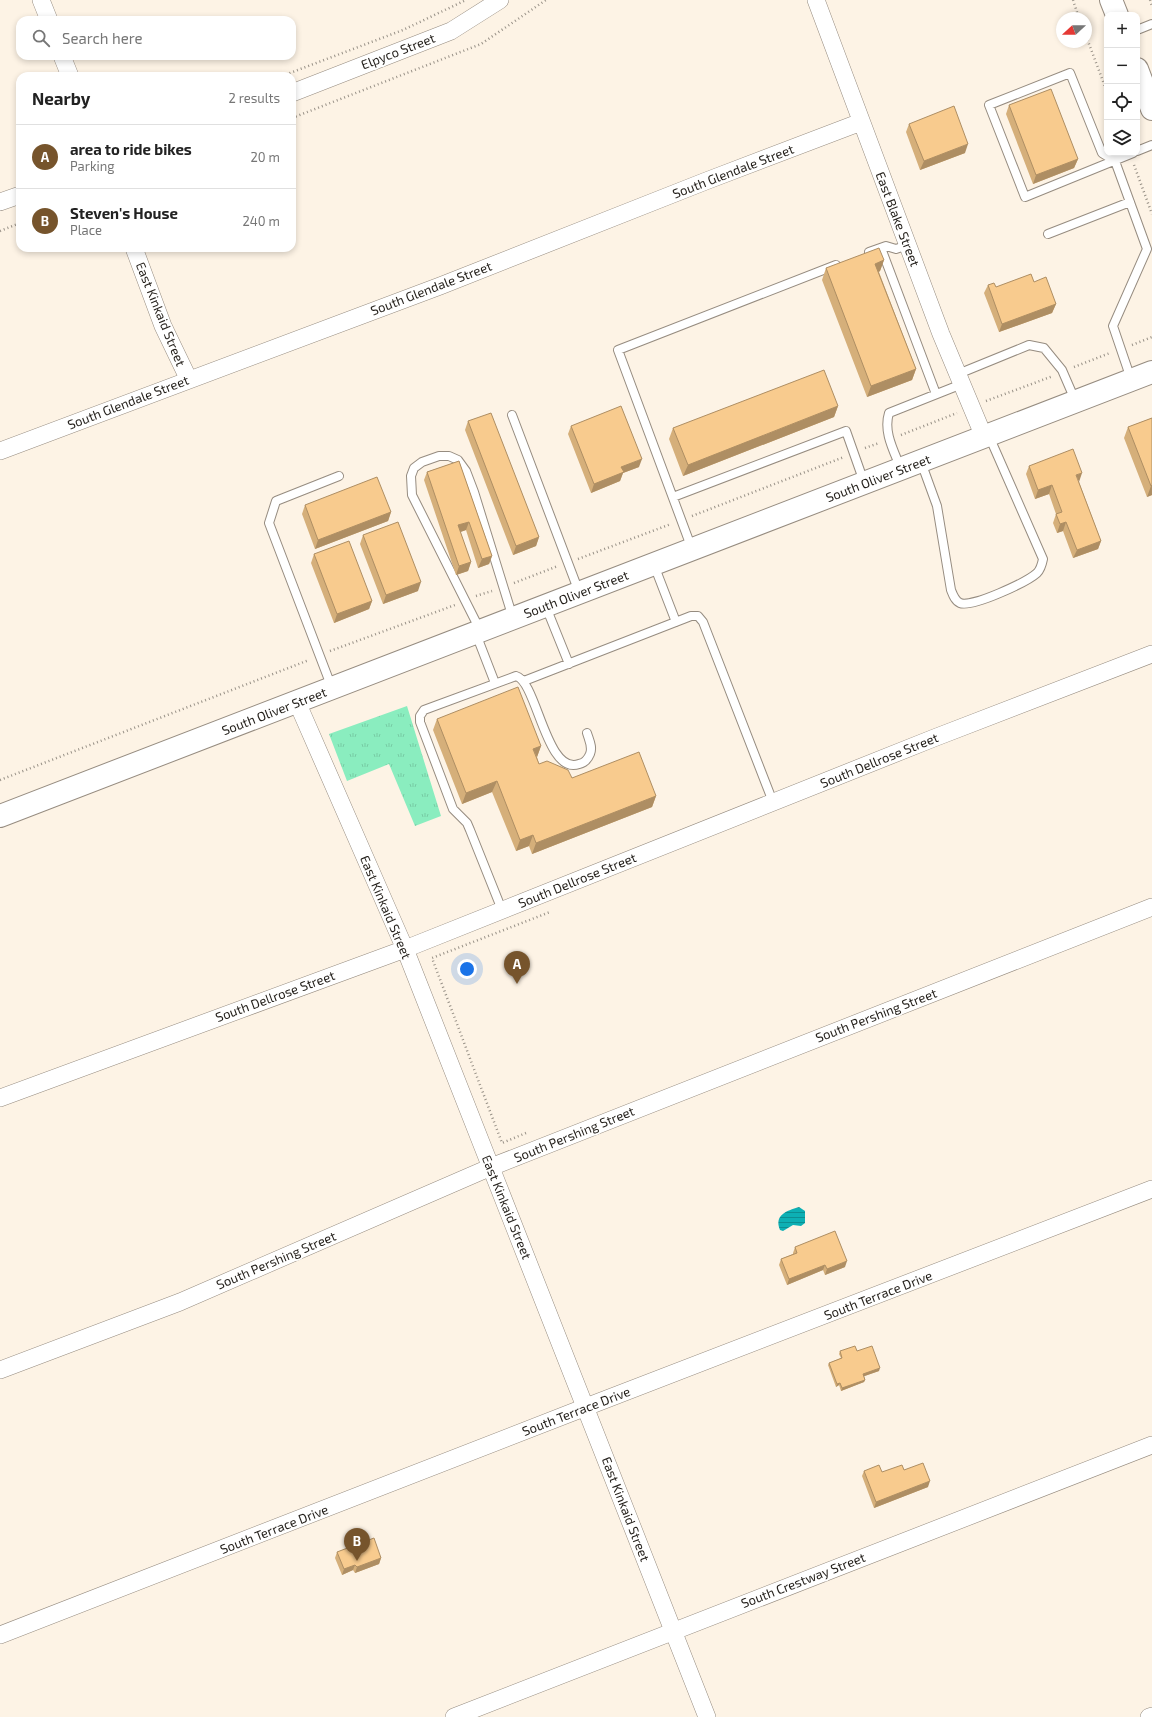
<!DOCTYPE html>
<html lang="en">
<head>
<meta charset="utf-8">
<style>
	:root { --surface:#fff; --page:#f2f2f2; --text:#222; --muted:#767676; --line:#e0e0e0; --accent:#76542c }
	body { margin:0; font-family:"Exo 2",sans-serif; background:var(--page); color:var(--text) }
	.controls { position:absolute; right:12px; top:12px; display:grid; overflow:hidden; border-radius:8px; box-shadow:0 2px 6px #0003 }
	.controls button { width:36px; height:36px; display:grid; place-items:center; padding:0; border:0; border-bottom:1px solid var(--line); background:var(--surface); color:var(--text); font:20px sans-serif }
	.compass { position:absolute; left:1056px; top:12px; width:36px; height:36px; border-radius:50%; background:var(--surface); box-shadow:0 2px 6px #0003; rotate:249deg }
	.you { position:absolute; left:467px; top:969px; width:14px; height:14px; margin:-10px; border:3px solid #fff; border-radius:50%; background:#1a73e8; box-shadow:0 0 0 6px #1a73e833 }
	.badge { display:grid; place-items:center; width:26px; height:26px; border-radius:50%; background:var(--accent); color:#fff; font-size:13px; font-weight:700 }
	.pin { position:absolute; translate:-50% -33px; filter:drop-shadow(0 1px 2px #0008) }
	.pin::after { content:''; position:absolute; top:21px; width:14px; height:12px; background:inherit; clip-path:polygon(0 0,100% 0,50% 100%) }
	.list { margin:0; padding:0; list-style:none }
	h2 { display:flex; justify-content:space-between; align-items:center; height:52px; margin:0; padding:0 16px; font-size:17px }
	h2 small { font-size:13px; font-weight:400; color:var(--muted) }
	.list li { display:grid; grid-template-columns:26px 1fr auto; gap:12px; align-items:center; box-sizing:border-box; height:64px; padding:0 16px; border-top:1px solid var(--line) }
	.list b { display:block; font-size:15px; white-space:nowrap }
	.list p { margin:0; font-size:13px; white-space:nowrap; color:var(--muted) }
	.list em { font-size:13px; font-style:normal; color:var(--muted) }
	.icon { flex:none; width:22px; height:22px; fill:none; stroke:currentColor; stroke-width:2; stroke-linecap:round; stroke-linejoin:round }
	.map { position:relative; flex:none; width:1152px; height:1717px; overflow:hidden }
	.search { position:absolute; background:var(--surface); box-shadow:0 2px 6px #0003; left:16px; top:16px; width:280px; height:44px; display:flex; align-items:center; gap:10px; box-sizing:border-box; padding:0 14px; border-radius:12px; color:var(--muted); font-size:15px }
	.panel { position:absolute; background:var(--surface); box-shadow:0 2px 6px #0003; left:16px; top:72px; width:280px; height:180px; border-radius:12px }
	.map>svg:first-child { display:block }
	.grass { fill:url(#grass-tufts) }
	.water { fill:url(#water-rules) }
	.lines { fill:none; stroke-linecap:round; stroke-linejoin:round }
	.service-casing { stroke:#968c80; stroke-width:10 }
	.minor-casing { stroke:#968c80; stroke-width:18 }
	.secondary-casing { stroke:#968c80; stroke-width:24 }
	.path { stroke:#989187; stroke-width:2.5; stroke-dasharray:1 3; stroke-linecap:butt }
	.service { stroke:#fff; stroke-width:8 }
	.minor { stroke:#fff; stroke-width:17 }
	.secondary { stroke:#fff; stroke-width:22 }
	.wall { fill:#d5af7a }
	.shaded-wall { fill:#ae8e63 }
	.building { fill:#f8cb8e; stroke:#ae8e63 }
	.labels { text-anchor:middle; stroke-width:3.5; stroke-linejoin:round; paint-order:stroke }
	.street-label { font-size:13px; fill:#221e19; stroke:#fff }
</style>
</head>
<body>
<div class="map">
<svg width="1152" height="1717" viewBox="0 0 1152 1717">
	<defs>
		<pattern id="grass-tufts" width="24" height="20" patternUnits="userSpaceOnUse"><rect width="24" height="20" fill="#8aedbf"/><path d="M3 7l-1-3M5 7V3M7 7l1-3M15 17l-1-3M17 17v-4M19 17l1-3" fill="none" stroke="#77cba4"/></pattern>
		<pattern id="water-rules" width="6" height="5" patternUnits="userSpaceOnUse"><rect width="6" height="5" fill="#0db0b4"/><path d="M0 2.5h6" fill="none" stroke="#0c8f92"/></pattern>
	</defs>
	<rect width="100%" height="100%" fill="#fdf3e5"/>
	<path class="grass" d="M407 706 441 816 415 826 389 764 347 781 329 734Z"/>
	<path class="water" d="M799 1207 805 1211V1223L801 1226 793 1225 783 1231 780 1230C774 1215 786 1211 799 1207Z"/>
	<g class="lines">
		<g class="service-casing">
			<path id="service" d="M1137 30 1152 24
				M1137 151 1152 145
				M1048 234 1130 202
				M881 248 936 394
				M869 252 886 246 896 249 908 245
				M958 374 1029 345 1044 348 1062 370 1075 400
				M1131 379 1113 326 1147 249 1115 161 1102 153 1070 73 989 105 1025 197 1133 153
				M512 415 579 592
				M921 462 937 506 951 590C953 595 955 601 960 603 972 608 1027 582 1037 573 1041 569 1042 564 1043 559L989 436
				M901 469C894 451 883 432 889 413L962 384
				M673 497 846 431 864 482
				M692 549 618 350 836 265
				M654 565 676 622
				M546 607 569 664
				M480 630 412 495 411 476 414 468 422 462 439 456H449L458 460 466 471 474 492 513 618
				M476 634 495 683
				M524 681 691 616H698L703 622 773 802
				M332 688 269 523 276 501 339 476
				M502 910 470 830 467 823 453 809 420 722V716L424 710 516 676C537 681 546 776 579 764 584 763 588 759 590 754 593 747 589 740 587 733"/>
		</g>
		<g class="minor-casing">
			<path id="minor" d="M41 0 49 20
				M816 0 941 334 984 437
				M62 56 70 76
				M292 93 451 31 500 0
				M0 202 20 195
				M134 248 163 326 189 380
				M0 451 440 286 706 181 861 122
				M297 702 405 949 707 1717
				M0 1098 405 949 934 738 1152 654
				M0 1370 180 1302 491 1167 1152 907
				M0 1635 586 1407 1152 1189
				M454 1717 1152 1445
				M1149 1717 1152 1716"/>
		</g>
		<g class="secondary-casing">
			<path id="secondary" d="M1111 0 1117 15
				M1137 69 1152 109
				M0 816 1152 372"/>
		</g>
		<path class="path" d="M1073 0 1079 18
			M1150 0 1152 6
			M1086 36 1107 92
			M282 76 403 30 466 0
			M292 118 481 44 546 0
			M1134 165 1152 214
			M0 231 20 223
			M1132 345 1152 337
			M1074 367 1110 353
			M986 401 1053 376
			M901 435 957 413
			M865 448 879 443
			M692 516 844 457
			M578 559 671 524
			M514 583 558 566
			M476 596 492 591
			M330 651 455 605
			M0 780 309 660
			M526 1133 502 1143 432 958 550 912"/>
		<use href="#service" class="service"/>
		<use href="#minor" class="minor"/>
		<use href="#secondary" class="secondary"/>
	</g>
	<path class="wall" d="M1009 105 1078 159 1074 168 1033 184 1006 114Z
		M909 124 965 153 920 170 906 132Z
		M884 260 880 271 879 272 916 369 912 380 867 397 822 280 826 268Z
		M1034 282 1056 304 1052 313 999 332 984 293 988 285 996 287Z
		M838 406 834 417 683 476 669 439 673 428Z
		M1152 418V495L1147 497 1124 438 1128 427Z
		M468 421 539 537 536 546 513 555 465 430Z
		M571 426 639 467 623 473 620 481 591 493 568 434Z
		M459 461 492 556 489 564 478 568 466 530 460 532 471 562 468 571 456 575 424 480 427 472Z
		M1029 466 1079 482 1101 541 1098 549 1073 558 1063 531 1057 533 1053 523 1056 514 1049 494 1035 499 1026 474Z
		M305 505 391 512 388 521 315 549 302 514Z
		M363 535 418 591 383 604 360 544Z
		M314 554 372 601 369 609 334 623 311 563Z
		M437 719 541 746 537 757 539 764 572 778 656 796 652 807 532 854 529 846 516 851 492 792 462 804 433 730Z
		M795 1247 845 1267 825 1275 823 1270 787 1285 779 1265 781 1259 793 1254V1253Z
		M840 1351H857L879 1371 864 1376 865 1380 864 1382 841 1391 839 1385 836 1387 828 1365 829 1363 841 1358 839 1354Z
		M864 1471 882 1472 928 1487 874 1508 862 1476Z
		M337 1552 381 1558 379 1564 355 1573 353 1570 342 1575 335 1558Z"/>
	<path class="shaded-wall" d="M968 144 965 153 920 170 924 161Z
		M1078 159 1074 168 1033 184 1036 175Z
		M884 260 880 271 871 275 875 264Z
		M1056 304 1052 313 999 332 1002 324Z
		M916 369 912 380 867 397 871 386Z
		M838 406 834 417 683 476 688 465Z
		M642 459 639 467 623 473 620 481 591 493 594 484 621 467Z
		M1082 473 1079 482 1076 475Z
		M1052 485 1049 494 1035 499 1038 490Z
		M1152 485V495L1147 497 1151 486Z
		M391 512 388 521 315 549 318 540Z
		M469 522 466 530 455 534 458 525Z
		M1066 522 1063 531 1057 533 1060 524Z
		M539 537 536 546 513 555 516 546Z
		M1101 541 1098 549 1073 558 1077 550Z
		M492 556 489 564 478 568 482 559Z
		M471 562 468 571 456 575 459 566Z
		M421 582 418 591 383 604 386 595Z
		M372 601 369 609 334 623 337 614Z
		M541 746 537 757 533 749Z
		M497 781 492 792 462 804 466 793Z
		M656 796 652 807 532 854 536 843Z
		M533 835 529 846 516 851 520 840Z
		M847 1261 845 1267 825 1275 827 1269Z
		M825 1265 823 1270 787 1285 789 1279Z
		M880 1368 879 1371 862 1377 863 1374Z
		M865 1380 864 1382 841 1391 842 1388Z
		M840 1383 839 1385 836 1387 837 1384Z
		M930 1481 928 1487 874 1508 876 1502Z
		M381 1558 379 1564 355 1573 357 1567Z
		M355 1565 353 1570 342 1575 344 1569Z"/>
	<path class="building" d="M1051 89 1078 159 1036 175 1009 105Z
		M954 106 968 144 924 161 909 124Z
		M879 248 884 260 875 264 916 369 871 386 826 268Z
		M1031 274 1034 282 1046 277 1056 304 1002 324 988 285 994 283 996 287Z
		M824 370 838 406 688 465 673 428Z
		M621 406 642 459 621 467 624 472 594 484 571 426Z
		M491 413 539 537 516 546 468 421Z
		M1152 418V485L1151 486 1128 427Z
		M1073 449 1082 473 1076 475 1101 541 1077 550 1066 522 1060 524 1056 514 1062 512 1052 485 1038 490 1029 466Z
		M459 461 492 556 482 559 469 522 458 525 471 562 459 566 427 472Z
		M377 477 391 512 318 540 305 505Z
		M398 522 421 582 386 595 363 535Z
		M349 541 372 601 337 614 314 554Z
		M518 687 541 746 533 749 539 764 547 761 568 770 572 778 639 752 656 796 536 843 533 835 520 840 497 781 466 793 437 719Z
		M835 1231 847 1261 827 1269 825 1265 789 1279 781 1259 797 1253 795 1247Z
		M855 1346 857 1351 872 1346 880 1368 863 1374 865 1380 842 1388 840 1383 837 1384 829 1363 842 1358 840 1351Z
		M923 1463 930 1481 876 1502 864 1471 879 1465 882 1472 902 1465 904 1470Z
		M374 1538 381 1558 357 1567 355 1565 344 1569 337 1552Z"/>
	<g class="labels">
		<g class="street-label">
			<text transform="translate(398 51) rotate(-21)" y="5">Elpyco Street</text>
			<text transform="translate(733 171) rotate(-21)" y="5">South Glendale Street</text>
			<text transform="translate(898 219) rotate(69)" y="5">East Blake Street</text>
			<text transform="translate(431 288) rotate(-21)" y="5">South Glendale Street</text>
			<text transform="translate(161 314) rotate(68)" y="5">East Kinkaid Street</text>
			<text transform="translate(128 402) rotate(-21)" y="5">South Glendale Street</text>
			<text transform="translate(878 478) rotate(-21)" y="5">South Oliver Street</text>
			<text transform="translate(576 594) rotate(-21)" y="5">South Oliver Street</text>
			<text transform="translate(274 711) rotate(-21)" y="5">South Oliver Street</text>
			<text transform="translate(879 760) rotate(-22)" y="5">South Dellrose Street</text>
			<text transform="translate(577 880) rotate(-22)" y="5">South Dellrose Street</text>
			<text transform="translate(386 907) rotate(67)" y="5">East Kinkaid Street</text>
			<text transform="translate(275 996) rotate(-20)" y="5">South Dellrose Street</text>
			<text transform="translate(876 1015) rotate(-21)" y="5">South Pershing Street</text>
			<text transform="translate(574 1134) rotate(-22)" y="5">South Pershing Street</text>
			<text transform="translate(507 1207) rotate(68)" y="5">East Kinkaid Street</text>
			<text transform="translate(276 1260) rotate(-23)" y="5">South Pershing Street</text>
			<text transform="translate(878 1295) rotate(-21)" y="5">South Terrace Drive</text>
			<text transform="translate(576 1411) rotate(-21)" y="5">South Terrace Drive</text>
			<text transform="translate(626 1509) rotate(69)" y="5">East Kinkaid Street</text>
			<text transform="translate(274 1529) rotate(-21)" y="5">South Terrace Drive</text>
			<text transform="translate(803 1580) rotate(-21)" y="5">South Crestway Street</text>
		</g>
	</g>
</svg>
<div class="controls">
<button>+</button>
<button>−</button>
<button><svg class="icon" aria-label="locate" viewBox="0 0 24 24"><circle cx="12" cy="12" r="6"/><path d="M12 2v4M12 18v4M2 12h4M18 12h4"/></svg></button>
<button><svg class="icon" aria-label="layers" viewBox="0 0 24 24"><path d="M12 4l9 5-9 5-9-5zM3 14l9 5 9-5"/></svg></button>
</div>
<svg class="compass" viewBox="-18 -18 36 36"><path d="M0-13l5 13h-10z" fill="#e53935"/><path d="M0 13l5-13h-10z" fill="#767676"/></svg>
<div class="you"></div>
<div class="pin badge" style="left:517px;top:984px">A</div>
<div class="pin badge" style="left:357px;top:1561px">B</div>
<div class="search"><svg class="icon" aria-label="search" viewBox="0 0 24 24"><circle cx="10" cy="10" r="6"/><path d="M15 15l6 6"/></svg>Search here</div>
<section class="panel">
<h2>Nearby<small>2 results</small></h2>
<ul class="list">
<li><span class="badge">A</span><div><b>area to ride bikes</b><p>Parking</p></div><em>20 m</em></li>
<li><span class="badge">B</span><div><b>Steven's House</b><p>Place</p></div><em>240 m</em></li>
</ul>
</section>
</div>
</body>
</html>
